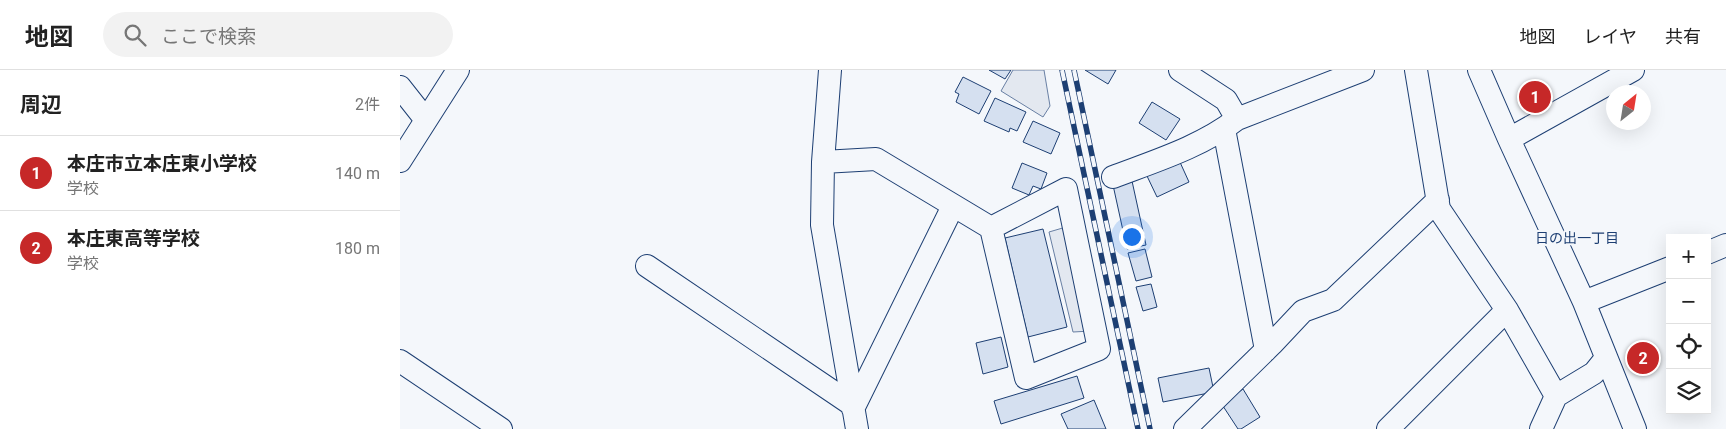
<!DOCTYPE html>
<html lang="ja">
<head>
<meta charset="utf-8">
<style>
	:root { --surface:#fff; --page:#f2f2f2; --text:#222; --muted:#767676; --line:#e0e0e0; --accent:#c62828 }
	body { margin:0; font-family:Roboto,"Noto Sans JP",sans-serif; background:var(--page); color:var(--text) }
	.controls { position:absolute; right:15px; bottom:15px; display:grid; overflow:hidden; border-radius:0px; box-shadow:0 5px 20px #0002 }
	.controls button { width:45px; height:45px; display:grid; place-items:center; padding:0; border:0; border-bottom:1px solid var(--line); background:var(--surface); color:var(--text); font:25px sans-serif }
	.compass { position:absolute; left:1206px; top:15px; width:45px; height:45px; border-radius:50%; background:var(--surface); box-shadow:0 5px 20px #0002; rotate:30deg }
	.you { position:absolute; left:731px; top:166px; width:18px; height:18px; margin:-12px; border:4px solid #fff; border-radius:50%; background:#1a73e8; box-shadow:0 0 0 8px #1a73e833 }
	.badge { display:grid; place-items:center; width:32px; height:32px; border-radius:50%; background:var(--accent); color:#fff; font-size:16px; font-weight:700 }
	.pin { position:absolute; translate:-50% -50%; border:2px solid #fff; box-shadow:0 1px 5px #0006 }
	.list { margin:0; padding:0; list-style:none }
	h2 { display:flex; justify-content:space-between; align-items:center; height:65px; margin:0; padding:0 20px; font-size:21px }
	h2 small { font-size:16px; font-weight:400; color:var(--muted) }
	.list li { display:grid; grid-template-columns:32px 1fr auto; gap:15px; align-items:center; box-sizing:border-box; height:75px; padding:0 20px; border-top:1px solid var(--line) }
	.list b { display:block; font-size:19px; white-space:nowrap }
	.list p { margin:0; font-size:16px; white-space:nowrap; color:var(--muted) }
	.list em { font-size:16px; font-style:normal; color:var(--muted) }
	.icon { flex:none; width:28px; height:28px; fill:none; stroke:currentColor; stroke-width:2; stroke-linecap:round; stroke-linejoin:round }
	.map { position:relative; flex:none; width:1326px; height:359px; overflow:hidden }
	header { display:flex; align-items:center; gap:30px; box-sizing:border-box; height:70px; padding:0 25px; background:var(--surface); border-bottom:1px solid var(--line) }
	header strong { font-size:24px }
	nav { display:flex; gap:28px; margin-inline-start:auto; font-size:18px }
	.search { width:350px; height:45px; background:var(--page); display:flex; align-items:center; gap:12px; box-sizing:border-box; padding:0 18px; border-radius:28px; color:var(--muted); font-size:19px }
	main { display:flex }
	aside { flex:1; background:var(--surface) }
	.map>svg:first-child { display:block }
	.parking { fill:#e3e8f0; stroke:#687fa3 }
	.building { fill:#d5e0f0; stroke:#1d3f73 }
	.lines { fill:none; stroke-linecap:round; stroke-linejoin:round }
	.minor-casing { stroke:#1d3f73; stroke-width:24 }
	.minor { stroke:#f4f7fb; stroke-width:22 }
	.rail-casing { stroke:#1d3f73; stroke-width:5.5 }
	.rail { stroke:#f4f7fb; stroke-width:4; stroke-dasharray:11; stroke-linecap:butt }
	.labels { text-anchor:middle; stroke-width:4; stroke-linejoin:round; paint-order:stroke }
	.neighbourhood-label { font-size:14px; fill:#1d3f73; stroke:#f4f7fb }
</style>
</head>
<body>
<header>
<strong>地図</strong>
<div class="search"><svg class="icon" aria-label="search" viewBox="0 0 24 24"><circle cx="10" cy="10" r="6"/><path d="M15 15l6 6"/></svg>ここで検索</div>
<nav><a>地図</a><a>レイヤ</a><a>共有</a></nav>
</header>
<main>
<aside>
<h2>周辺<small>2件</small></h2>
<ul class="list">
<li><span class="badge">1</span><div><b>本庄市立本庄東小学校</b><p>学校</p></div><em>140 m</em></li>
<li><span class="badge">2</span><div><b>本庄東高等学校</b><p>学校</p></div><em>180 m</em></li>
</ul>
</aside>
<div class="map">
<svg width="1326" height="359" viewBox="0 0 1326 359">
	<rect width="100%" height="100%" fill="#f4f7fb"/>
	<path class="parking" d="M613 0H644L650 36 643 47 601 21Z
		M666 157 691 261 673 262 649 162Z"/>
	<path class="building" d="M589 0H611L605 9Z
		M685 0H716L708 14Z
		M563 7 591 21 579 44 556 32 559 24 555 22Z
		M595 28 626 42 617 61 610 58 609 62 584 51Z
		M752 32 780 49 766 70 739 53Z
		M633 51 660 63 651 84 623 72Z
		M779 90 789 112 757 127 747 106Z
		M622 93 647 103 641 119 633 116 629 125 612 118Z
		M732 111 746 175 727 179 713 115Z
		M643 159 667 257 628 267 605 168Z
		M745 179 752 207 736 211 728 183Z
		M751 214 757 237 743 241 736 217Z
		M601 267 608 297 583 304 576 273Z
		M809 298 814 322 763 332 758 308Z
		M677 306 684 328 601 354 594 331Z
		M843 319 860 347 841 359H838L821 333Z
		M694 330 706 359H668L661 344Z"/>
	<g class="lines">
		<g class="minor-casing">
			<path id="minor" d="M430 0 423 92 422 155 457 359
				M780 0 826 30 837 49
				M1016 0 1039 139 1107 240 1156 326
				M1079 0 1109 69 1184 232 1235 359
				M0 17 26 50
				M824 59 866 280
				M1109 69 1233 0
				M0 91 58 0
				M423 92 476 89 591 158 626 308 699 279 666 119 591 158
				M713 107C755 91 801 77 837 49L963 0
				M1307 183 1326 175
				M247 196 454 336
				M1184 232 1270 198
				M0 291 101 359
				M453 339 553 136
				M785 359 872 274 903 241 933 230 1038 130
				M988 359 1107 240
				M1141 359 1156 326 1194 303 1206 288"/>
		</g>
		<use href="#minor" class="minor"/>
		<g class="rail-casing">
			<path id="rail" d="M662 0 738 359
				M674 0 750 359"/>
		</g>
		<use href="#rail" class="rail"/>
	</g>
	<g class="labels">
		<g class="neighbourhood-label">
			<text x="1177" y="173">日の出一丁目</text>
		</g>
	</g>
</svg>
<div class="controls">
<button>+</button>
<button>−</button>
<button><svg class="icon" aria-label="locate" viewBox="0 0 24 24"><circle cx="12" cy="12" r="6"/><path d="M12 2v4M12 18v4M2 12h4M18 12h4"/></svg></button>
<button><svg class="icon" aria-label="layers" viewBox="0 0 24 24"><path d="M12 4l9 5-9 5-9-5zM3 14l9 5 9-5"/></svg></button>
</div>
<svg class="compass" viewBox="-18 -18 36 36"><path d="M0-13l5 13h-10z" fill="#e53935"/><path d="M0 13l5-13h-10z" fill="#767676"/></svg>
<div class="you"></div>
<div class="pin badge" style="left:1135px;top:27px">1</div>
<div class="pin badge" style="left:1243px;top:288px">2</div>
</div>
</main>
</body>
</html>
